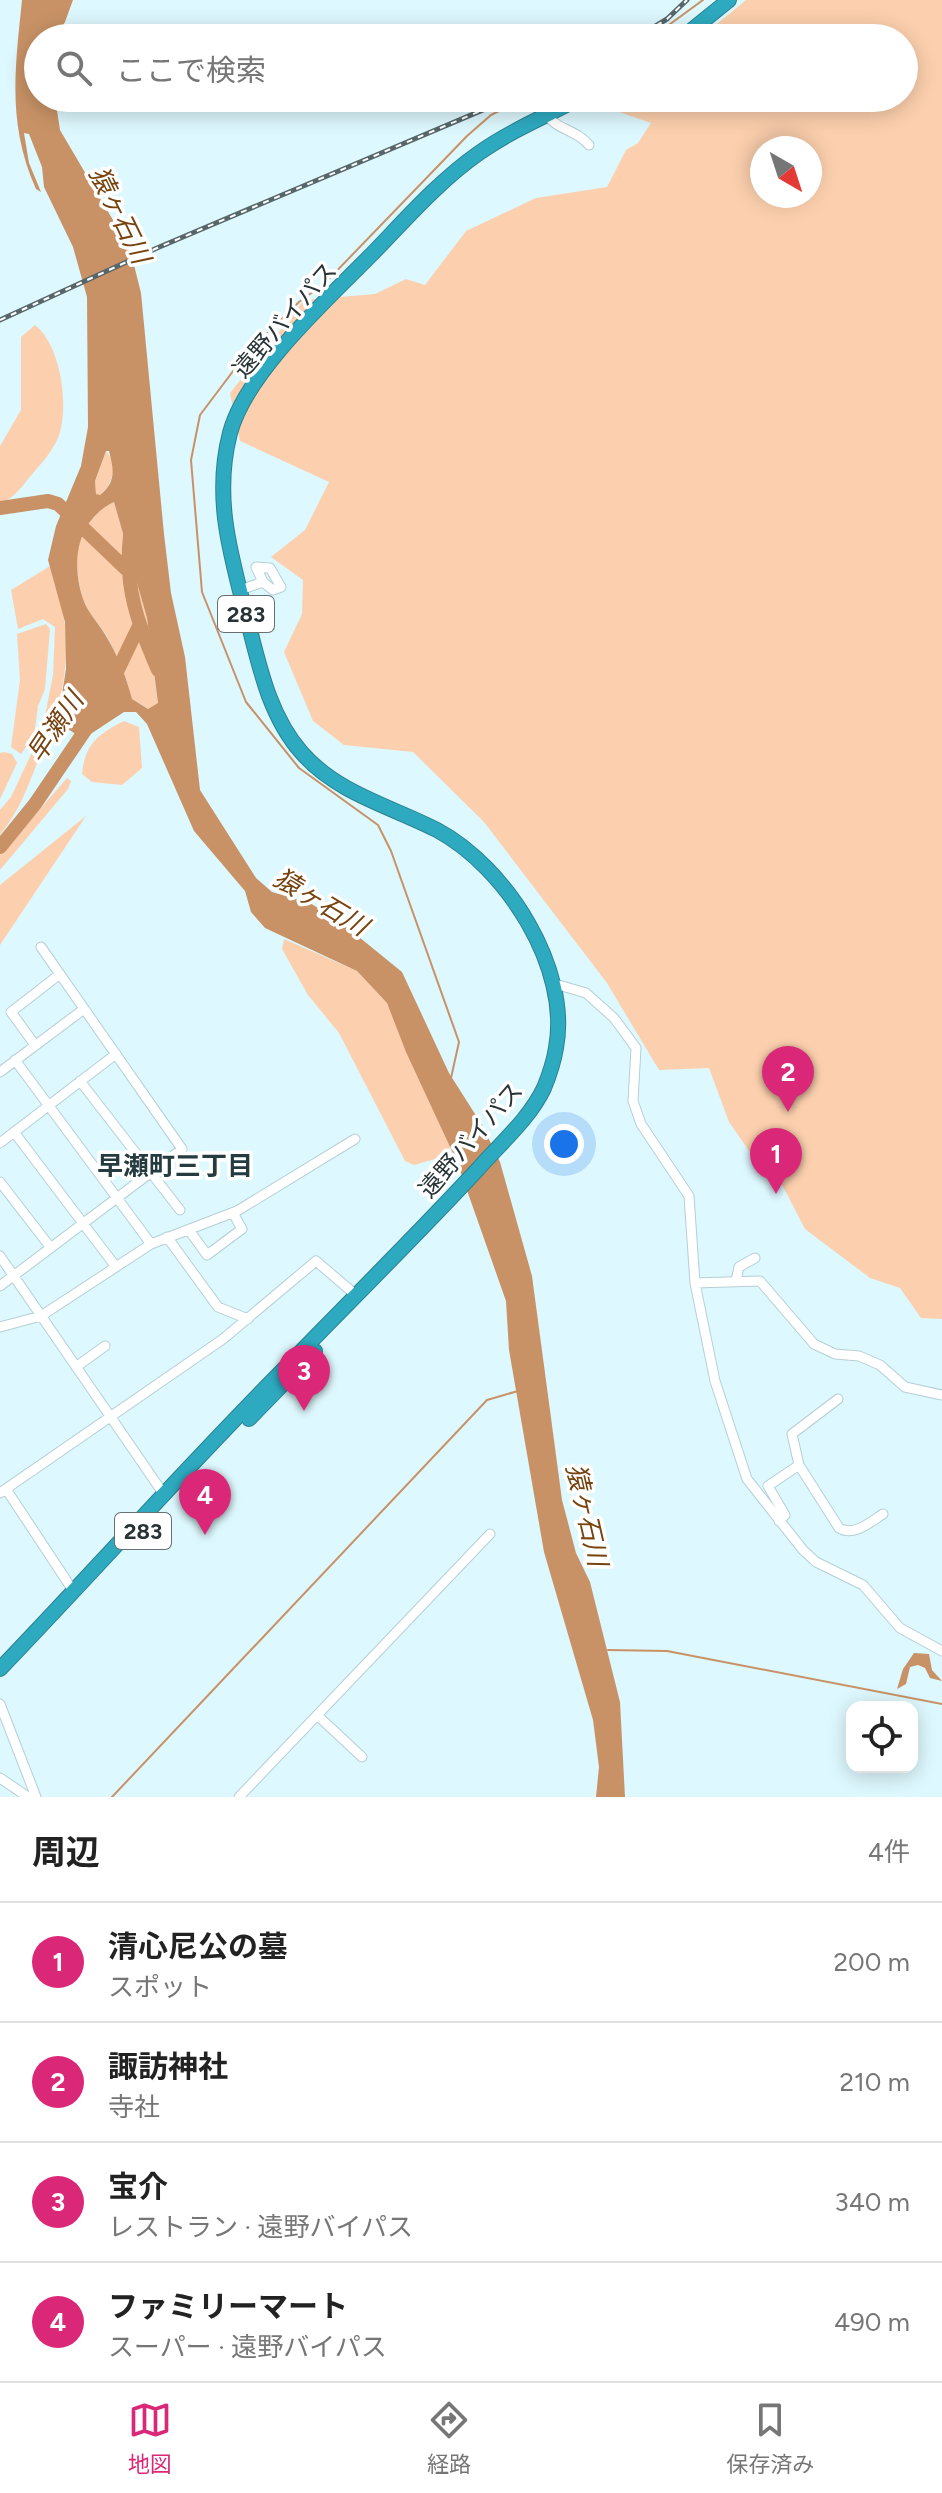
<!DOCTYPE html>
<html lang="ja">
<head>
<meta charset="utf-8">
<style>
	:root { --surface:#fff; --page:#f2f2f2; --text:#222; --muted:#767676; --line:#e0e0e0; --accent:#db2777 }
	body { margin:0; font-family:Figtree,"Noto Sans JP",sans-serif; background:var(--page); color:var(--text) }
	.controls { position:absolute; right:24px; bottom:24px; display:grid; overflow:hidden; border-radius:16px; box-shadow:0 4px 20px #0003 }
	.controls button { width:72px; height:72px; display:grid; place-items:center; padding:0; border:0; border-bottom:2px solid var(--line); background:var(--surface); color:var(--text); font:40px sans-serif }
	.compass { position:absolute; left:750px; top:136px; width:72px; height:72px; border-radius:50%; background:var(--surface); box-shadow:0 4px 20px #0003; rotate:141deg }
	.you { position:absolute; left:564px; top:1144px; width:28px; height:28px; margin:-20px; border:6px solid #fff; border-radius:50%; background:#1a73e8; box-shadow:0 0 0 12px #1a73e833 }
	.badge { display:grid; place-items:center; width:52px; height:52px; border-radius:50%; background:var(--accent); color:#fff; font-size:26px; font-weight:700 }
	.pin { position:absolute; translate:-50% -66px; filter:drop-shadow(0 2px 4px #0008) }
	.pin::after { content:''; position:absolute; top:42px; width:28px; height:24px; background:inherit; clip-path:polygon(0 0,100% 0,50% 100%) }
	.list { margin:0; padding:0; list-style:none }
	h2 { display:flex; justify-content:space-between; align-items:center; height:104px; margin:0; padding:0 32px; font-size:34px }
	h2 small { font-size:26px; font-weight:400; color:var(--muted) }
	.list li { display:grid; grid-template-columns:52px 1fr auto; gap:24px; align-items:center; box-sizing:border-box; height:120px; padding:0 32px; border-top:2px solid var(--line) }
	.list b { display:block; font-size:30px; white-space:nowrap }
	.list p { margin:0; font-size:26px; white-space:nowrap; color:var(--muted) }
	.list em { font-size:26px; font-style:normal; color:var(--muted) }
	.icon { flex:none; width:44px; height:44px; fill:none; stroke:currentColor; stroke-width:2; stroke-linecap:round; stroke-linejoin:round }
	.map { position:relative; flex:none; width:942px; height:1797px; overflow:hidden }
	.search { position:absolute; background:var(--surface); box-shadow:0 4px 20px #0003; left:24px; right:24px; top:24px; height:88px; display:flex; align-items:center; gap:20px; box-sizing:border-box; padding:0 28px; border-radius:44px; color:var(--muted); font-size:30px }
	.sheet { height:584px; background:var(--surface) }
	nav { display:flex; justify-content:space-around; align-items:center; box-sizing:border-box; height:112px; border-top:2px solid var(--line); background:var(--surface); font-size:22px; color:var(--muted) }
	nav a { display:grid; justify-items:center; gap:4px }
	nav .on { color:var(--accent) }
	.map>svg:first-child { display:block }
	.green { fill:#fcd0ae; fill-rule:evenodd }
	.water { fill:#c89266; fill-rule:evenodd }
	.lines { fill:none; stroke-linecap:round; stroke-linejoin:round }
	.stream { stroke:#c89266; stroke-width:2 }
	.river { stroke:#c89266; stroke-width:14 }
	.minor-casing { stroke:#b5cfd5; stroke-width:11 }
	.highway-casing { stroke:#2c808f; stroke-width:16 }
	.minor { stroke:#fff; stroke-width:9 }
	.highway { stroke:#2eaac0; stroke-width:14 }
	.rail-casing { stroke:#566669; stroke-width:5 }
	.rail { stroke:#fff; stroke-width:2; stroke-dasharray:6; stroke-linecap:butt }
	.labels { text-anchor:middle; stroke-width:7; stroke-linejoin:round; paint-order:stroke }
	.shield { fill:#fff; stroke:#687072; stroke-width:2 }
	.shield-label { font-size:22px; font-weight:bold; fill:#283335 }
	.street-label { font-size:24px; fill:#283335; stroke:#fff }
	.water-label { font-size:26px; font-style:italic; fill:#77430f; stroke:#fff }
	.neighbourhood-label { font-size:26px; font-weight:bold; fill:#253b40; stroke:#fff }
</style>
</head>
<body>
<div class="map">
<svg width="942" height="1797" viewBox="0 0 942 1797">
	<rect width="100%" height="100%" fill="#ddf8fe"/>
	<path class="green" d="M746 0H942V1319L921 1318 900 1288 870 1278 805 1229 776 1173 752 1155 729 1122 709 1068 659 1070 607 983 484 822 413 752 344 745 313 721 284 652 302 614 303 580 271 557 305 530 329 482 240 441 230 393 304 300 375 294 406 279 425 285 466 231 536 198 607 187 626 150 638 143 651 123 596 104 609 98H904V38H700ZM762 148H810V196H762Z
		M35 325C61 345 70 408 58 438 51 454 39 466 28 479 21 488 12 500 0 503V446L21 410V337Z
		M106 451C118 464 114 483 100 495H96L95 481Z
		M114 502 147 618 158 704 148 709 132 699C126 676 118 656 106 635 100 625 90 615 85 604 70 564 74 522 114 502Z
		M50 566C54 585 64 606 65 626 69 679 59 711 39 758 28 786 20 810 0 835V810L11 797 42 731 53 675 55 627 43 619 18 629 11 590Z
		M46 624 50 629 45 689 38 706 34 736 21 754 11 747 20 680 17 634Z
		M124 721 139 727 142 768 122 785 92 782 82 774C85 744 98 734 124 721Z
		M4 752 12 754 17 763 0 799V753Z
		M67 778 71 781 68 789 0 870V855Z
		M86 816 0 945V885Z
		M284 939 357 971 387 1003 450 1147 442 1157 414 1165 405 1161 339 1033 308 995 282 949Z"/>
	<path class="water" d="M22 0H73L65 22 55 38H38V98H55L60 130 130 249 141 293 164 534 171 593 185 657 200 790 256 878 272 892 310 903 343 924 402 972 449 1073 482 1125 500 1162 532 1276 562 1500 576 1553 590 1582 620 1702 625 1797H596L599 1767 593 1720 544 1552 509 1350 506 1301 457 1162 406 1052 387 1003 357 971 265 928 251 912 245 891 194 831 147 724 136 712H124L83 739 65 727 59 713 66 669 65 622 48 560 56 526 81 466 88 427 87 297 73 247 44 187 42 167 29 134 24 133 29 163 41 192 36 189C7 124 15 69 22 0ZM106 451H109C114 470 116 482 100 495L96 494 95 481ZM114 502 147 618 158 703 148 709 132 699C126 676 118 656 106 636 100 625 90 615 85 604 70 566 75 521 114 502Z
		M914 1653 929 1654 932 1670 942 1681 930 1678 925 1668 918 1665 910 1667 906 1684 897 1689 903 1669Z"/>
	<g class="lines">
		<path class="stream" d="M651 38 703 0
			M451 1078 459 1042 391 851 378 825 299 768 246 702 202 592 191 460 200 415 246 354 299 302 325 283 467 136 491 115 525 98
			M608 1650 667 1651 942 1704
			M112 1797 487 1400 518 1391"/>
		<path class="river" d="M0 508 48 501 58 504 126 569
			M130 536C124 587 138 624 158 670
			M113 680 139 626
			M0 847 35 804 90 723"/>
		<g class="minor-casing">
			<path id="minor" d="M547 115C557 130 577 130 589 145
				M240 590 263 582 256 567 270 568 281 587 273 590 263 582
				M555 984 586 993 614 1018 636 1048 633 1101 641 1124 689 1196 695 1283 715 1381 747 1479 803 1550 816 1562 863 1585 900 1628 942 1651
				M35 1045 11 1012 60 974
				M15 1060 151 1244
				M0 1072 84 1009
				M80 1081 180 1210
				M14 1132 116 1267
				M0 1143 116 1054
				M0 1182 51 1248
				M189 1230 207 1255 242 1229 233 1213
				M167 1237 218 1307 248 1319
				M0 1256 165 1496
				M736 1281 739 1267 755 1258
				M695 1283 760 1281 814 1344 835 1354 859 1356 880 1365 905 1387 942 1395
				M0 1286 182 1149 41 947
				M0 1327 41 1316 151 1244 237 1211 355 1139
				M76 1367 105 1346
				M799 1465 839 1528C854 1537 870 1522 883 1514
				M6 1489 74 1592
				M0 1493 223 1339 316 1261 357 1296
				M779 1521 785 1515 768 1486 799 1465 792 1434 838 1399
				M0 1704 36 1797
				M317 1715 362 1757
				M0 1778 28 1797
				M239 1797 490 1534"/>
		</g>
		<g class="highway-casing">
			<path id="highway" d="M682 38 729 0
				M249 1419 315 1351
				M0 1669C94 1571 185 1469 281 1372 347 1304 414 1238 478 1169 500 1144 530 1118 544 1088 549 1076 554 1060 556 1048 571 968 506 867 437 830 390 806 337 793 302 753 269 716 259 665 247 618 231 556 213 498 230 433 246 372 328 299 372 254 406 219 439 181 479 153 510 131 546 116 580 98"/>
		</g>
		<use href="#minor" class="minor"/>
		<use href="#highway" class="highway"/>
		<g class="rail-casing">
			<path id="rail" d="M636 38 667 19 687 0
				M0 320 157 248 511 98"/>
		</g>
		<use href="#rail" class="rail"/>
	</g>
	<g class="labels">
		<g class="shield">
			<rect x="218" y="596" width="56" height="36" rx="6"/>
			<rect x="115" y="1513" width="56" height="36" rx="6"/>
		</g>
		<g class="shield-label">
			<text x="246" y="622">283</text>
			<text x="143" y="1539">283</text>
		</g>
		<g class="street-label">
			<text transform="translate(285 320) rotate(-49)" y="8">遠野バイパス</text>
			<text transform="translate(471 1140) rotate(-49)" y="8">遠野バイパス</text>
		</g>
		<g class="water-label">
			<text transform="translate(120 215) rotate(64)" y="9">猿ヶ石川</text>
			<text transform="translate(55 727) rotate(-56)" y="9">早瀬川</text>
			<text transform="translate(321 902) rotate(31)" y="9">猿ヶ石川</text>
			<text transform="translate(587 1515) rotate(77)" y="9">猿ヶ石川</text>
		</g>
		<g class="neighbourhood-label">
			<text x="175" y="1175">早瀬町三丁目</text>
		</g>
	</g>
</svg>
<div class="controls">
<button><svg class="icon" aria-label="locate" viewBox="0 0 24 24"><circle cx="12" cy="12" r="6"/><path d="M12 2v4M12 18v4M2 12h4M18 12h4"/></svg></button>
</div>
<svg class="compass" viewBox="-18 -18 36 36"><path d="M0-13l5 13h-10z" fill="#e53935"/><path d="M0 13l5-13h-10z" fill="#767676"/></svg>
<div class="you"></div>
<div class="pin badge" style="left:776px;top:1194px">1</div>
<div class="pin badge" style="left:788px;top:1112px">2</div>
<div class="pin badge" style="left:304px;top:1411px">3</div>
<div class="pin badge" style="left:205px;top:1535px">4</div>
<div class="search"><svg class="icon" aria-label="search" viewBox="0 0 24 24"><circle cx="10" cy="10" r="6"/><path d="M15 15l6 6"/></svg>ここで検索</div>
</div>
<section class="sheet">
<h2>周辺<small>4件</small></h2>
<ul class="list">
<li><span class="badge">1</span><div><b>清心尼公の墓</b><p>スポット</p></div><em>200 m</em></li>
<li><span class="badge">2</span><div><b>諏訪神社</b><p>寺社</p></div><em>210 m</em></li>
<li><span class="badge">3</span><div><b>宝介</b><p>レストラン · 遠野バイパス</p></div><em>340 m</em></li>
<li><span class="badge">4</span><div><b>ファミリーマート</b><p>スーパー · 遠野バイパス</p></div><em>490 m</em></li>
</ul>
</section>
<nav>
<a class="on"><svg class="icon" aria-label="map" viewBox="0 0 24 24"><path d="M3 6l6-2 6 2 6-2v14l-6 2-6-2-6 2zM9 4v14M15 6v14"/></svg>地図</a>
<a><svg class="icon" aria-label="directions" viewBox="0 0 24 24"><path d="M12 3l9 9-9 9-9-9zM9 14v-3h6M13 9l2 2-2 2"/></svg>経路</a>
<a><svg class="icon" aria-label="saved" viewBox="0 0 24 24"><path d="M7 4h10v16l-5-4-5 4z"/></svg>保存済み</a>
</nav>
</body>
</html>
